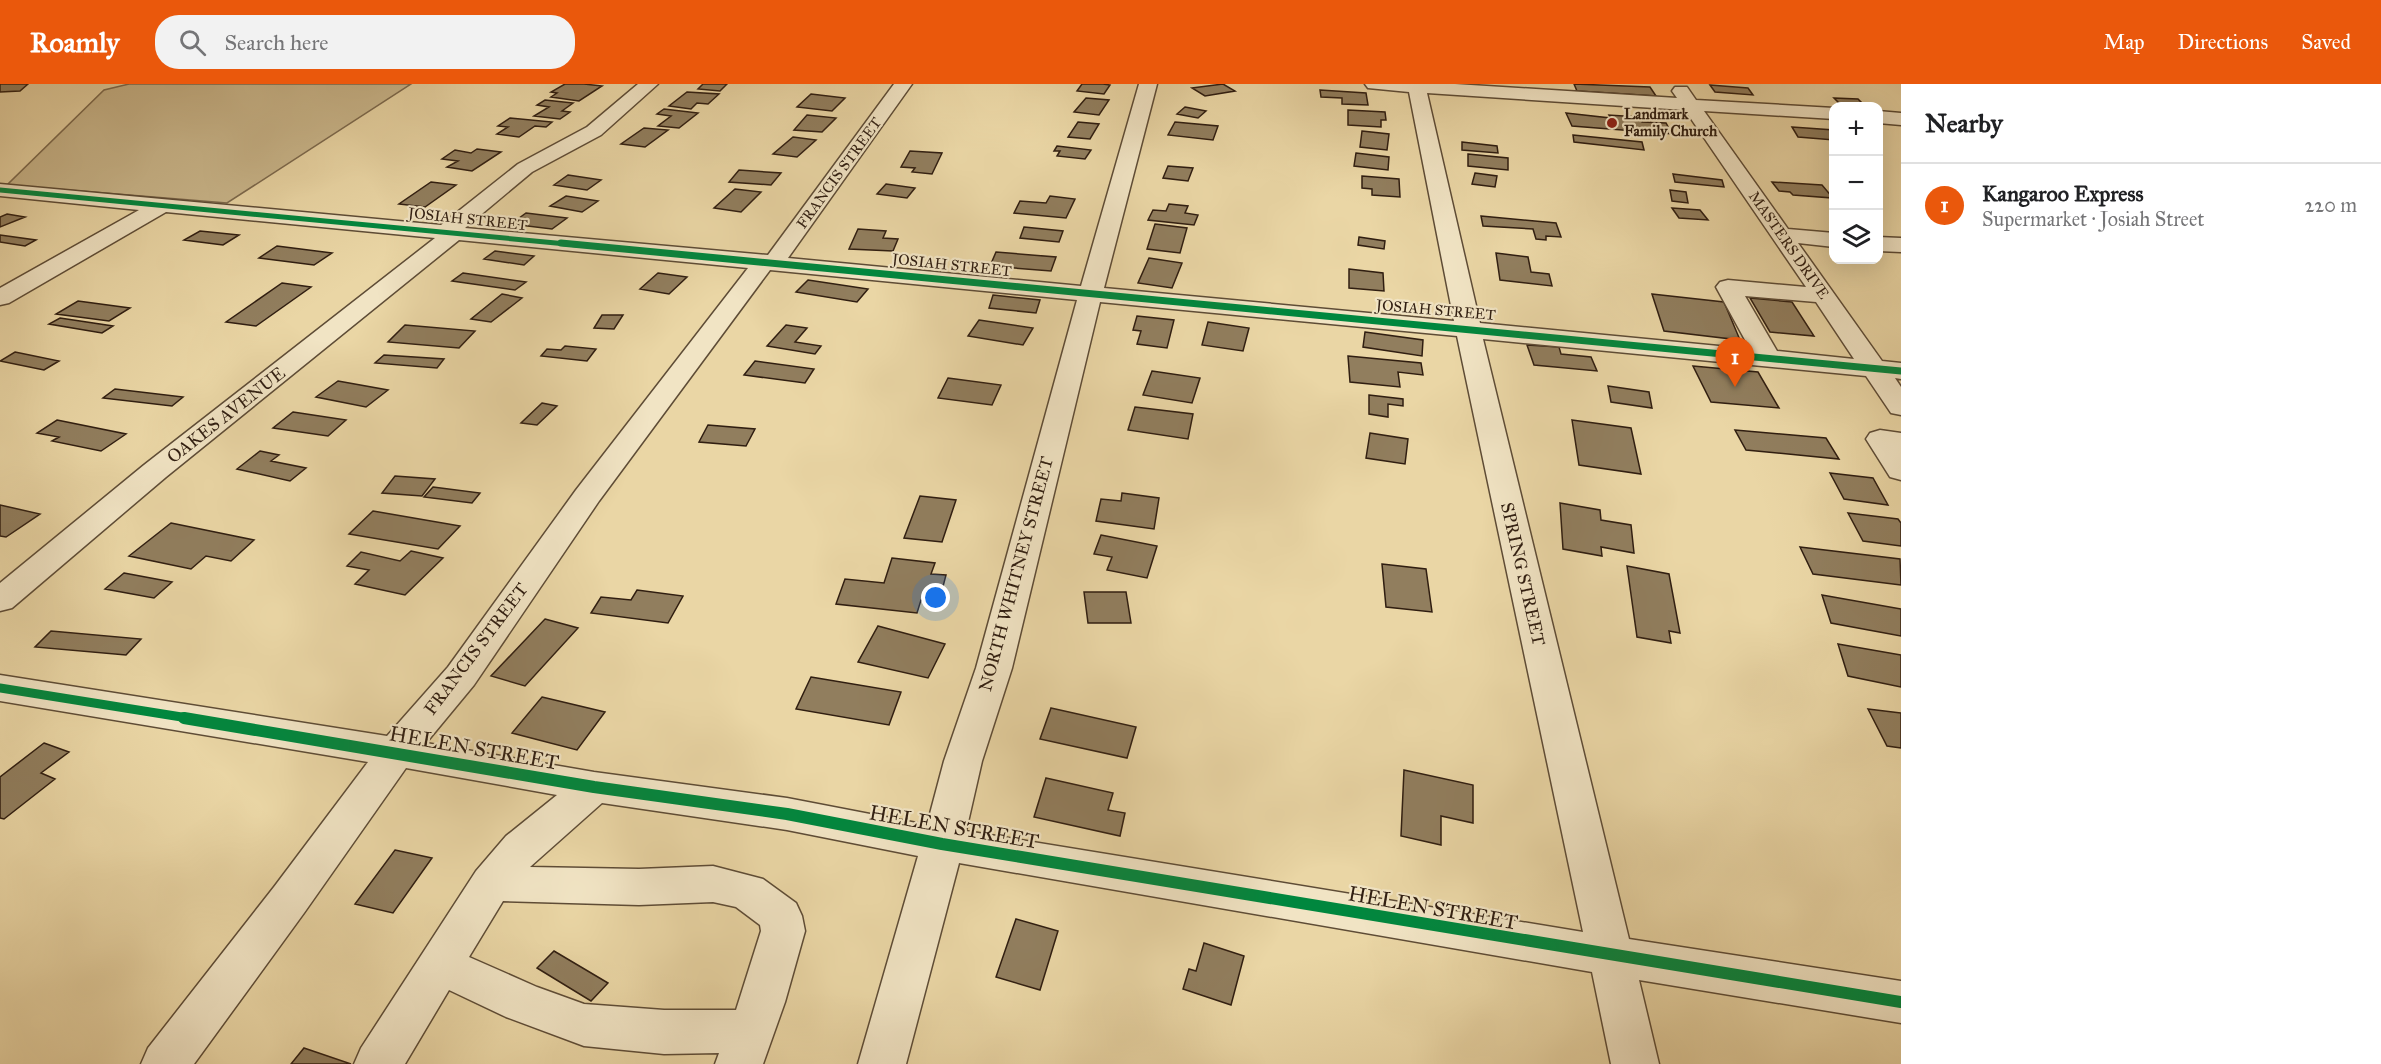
<!DOCTYPE html>
<html lang="en">
<head>
<meta charset="utf-8">
<style>
	:root { --surface:#fff; --page:#f2f2f2; --text:#202124; --muted:#757577; --line:#e0e0e0; --accent:#ea580c }
	body { margin:0; font-family:"IM FELL Great Primer",serif; background:var(--page); color:var(--text) }
	.controls { position:absolute; right:18px; top:18px; display:grid; overflow:hidden; border-radius:12px; box-shadow:0 6px 24px #0002 }
	.controls button { width:54px; height:54px; display:grid; place-items:center; padding:0; border:0; border-bottom:2px solid var(--line); background:var(--surface); color:var(--text); font:30px sans-serif }
	.you { position:absolute; left:936px; top:514px; width:21px; height:21px; margin:-15px; border:4px solid #fff; border-radius:50%; background:#1a73e8; box-shadow:0 0 0 9px #1a73e833 }
	.badge { display:grid; place-items:center; width:39px; height:39px; border-radius:50%; background:var(--accent); color:#fff; font-size:20px; font-weight:700 }
	.pin { position:absolute; translate:-50% -50px; filter:drop-shadow(0 2px 3px #0008) }
	.pin::after { content:''; position:absolute; top:32px; width:21px; height:18px; background:inherit; clip-path:polygon(0 0,100% 0,50% 100%) }
	.list { margin:0; padding:0; list-style:none }
	h2 { display:flex; justify-content:space-between; align-items:center; height:78px; margin:0; padding:0 24px; font-size:26px }
	h2 small { font-size:20px; font-weight:400; color:var(--muted) }
	.list li { display:grid; grid-template-columns:39px 1fr auto; gap:18px; align-items:center; box-sizing:border-box; height:84px; padding:0 24px; border-top:2px solid var(--line) }
	.list b { display:block; font-size:22px; white-space:nowrap }
	.list p { margin:0; font-size:20px; white-space:nowrap; color:var(--muted) }
	.list em { font-size:20px; font-style:normal; color:var(--muted) }
	.icon { flex:none; width:33px; height:33px; fill:none; stroke:currentColor; stroke-width:2; stroke-linecap:round; stroke-linejoin:round }
	.map { position:relative; flex:none; width:1901px; height:980px; overflow:hidden }
	header { display:flex; align-items:center; gap:36px; box-sizing:border-box; height:84px; padding:0 30px; background:var(--accent); color:#fff }
	header strong { font-size:28px }
	nav { display:flex; gap:33px; margin-inline-start:auto; font-size:21px }
	.search { width:420px; height:54px; background:var(--page); display:flex; align-items:center; gap:15px; box-sizing:border-box; padding:0 21px; border-radius:24px; color:var(--muted); font-size:22px }
	main { display:flex }
	aside { flex:1; background:var(--surface) }
	.map>svg:first-child { display:block }
	.green { fill:#cab78c; stroke:#7d6a4e; stroke-width:1.5 }
	.building { fill:#917e5e; stroke:#301e11; stroke-width:1.5 }
	.lines { fill:none; stroke-linecap:round; stroke-linejoin:round }
	.minor-casing { stroke:#5e4c36; stroke-width:3 }
	.minor { fill:#f1e4c4; fill-rule:evenodd }
	.cycleway-far3-casing { stroke:#f1e4c4; stroke-width:8 }
	.cycleway-far2-casing { stroke:#f1e4c4; stroke-width:10 }
	.cycleway-far1-casing { stroke:#f1e4c4; stroke-width:13 }
	.cycleway-casing { stroke:#f1e4c4; stroke-width:16 }
	.cycleway-far3 { stroke:#00873e; stroke-width:5 }
	.cycleway-far2 { stroke:#00873e; stroke-width:7 }
	.cycleway-far1 { stroke:#00873e; stroke-width:9 }
	.cycleway { stroke:#00873e; stroke-width:12 }
	.poi-dot { fill:#8f2418; stroke:#f1e4c4; stroke-width:2 }
	.labels { text-anchor:middle; stroke-width:4.5; stroke-linejoin:round; paint-order:stroke }
	.far-poi-label { font-size:15px; font-weight:bold; fill:#301e11; stroke:#f1e4c4; text-anchor:start }
	.far-street-label { font-size:15px; fill:#301e11; stroke:#f1e4c4 }
	.street-label { font-size:18px; fill:#301e11; stroke:#f1e4c4 }
	.near-street-label { font-size:21px; fill:#301e11; stroke:#f1e4c4 }
</style>
</head>
<body>
<header>
<strong>Roamly</strong>
<div class="search"><svg class="icon" aria-label="search" viewBox="0 0 24 24"><circle cx="10" cy="10" r="6"/><path d="M15 15l6 6"/></svg>Search here</div>
<nav><a>Map</a><a>Directions</a><a>Saved</a></nav>
</header>
<main>
<div class="map">
<svg width="1901" height="980" viewBox="0 0 1901 980">
	<rect width="100%" height="100%" fill="#ead6a5"/>
	<filter id="stains"><feTurbulence type="fractalNoise" baseFrequency=".00333" numOctaves="4"/><feColorMatrix values="0 0 0 0 .2 0 0 0 0 .09 0 0 0 0 .02 0 0 0 .5 -.17"/></filter>
	<radialGradient id="worn" r=".72"><stop offset=".6" stop-color="#630" stop-opacity="0"/><stop offset="1" stop-color="#630" stop-opacity=".3"/></radialGradient>
	<path class="green" d="M129 0H411L227 119 7 101 104 6Z"/>
	<path class="building" d="M0 0H28L20 7 0 8Z
		M565 0H584L602 2 579 17 551 13 557 9 551 8Z
		M703 0H727L720 7 698 5Z
		M1082 0H1103L1110 1 1104 10 1077 7Z
		M1223 0 1235 7 1205 12 1192 4Z
		M1574 0 1650 3 1656 12 1577 7Z
		M1710 1 1748 4 1753 11 1715 8Z
		M1320 6 1366 9 1368 21 1342 20V14L1321 13Z
		M687 8 719 10 708 20 697 19 691 25 669 22Z
		M811 10 845 14 832 27 797 23Z
		M1086 14 1109 16 1099 31 1074 28Z
		M1834 14 1858 15 1865 22H1842Z
		M545 16 573 19 562 27 570 28 560 35 534 32 549 23 537 21Z
		M1185 23 1206 27 1198 34 1177 30Z
		M664 25 698 29 679 44 658 42 671 32 657 30Z
		M1348 26 1385 28 1386 36H1381V43L1348 41Z
		M1566 29 1611 34 1609 31 1639 33 1642 38 1666 39 1672 50 1572 42Z
		M807 31 836 34 822 48 794 46Z
		M510 34 552 38 546 43 535 42 519 53 497 50 508 43 498 42Z
		M1078 38 1099 40 1090 55 1068 53Z
		M1175 38 1218 42 1213 56 1168 51Z
		M1792 43 1834 46V56L1798 53Z
		M644 44 668 46 645 63 621 60Z
		M1362 47 1389 50 1387 66 1360 63Z
		M1573 51 1642 58 1644 66 1574 58Z
		M793 53 816 56 797 73 773 70Z
		M1462 58 1497 62 1498 69 1462 66Z
		M1057 62 1091 66 1085 75 1057 72 1060 67H1054Z
		M477 65 501 68 472 87 447 83 458 77 442 75 455 66 471 69Z
		M910 67 942 69 932 90 912 88 915 84 901 83Z
		M1356 69 1389 73 1388 86 1354 82Z
		M1468 70 1508 74V86L1468 82Z
		M1168 82 1193 84 1188 97 1163 94Z
		M739 86 781 89 771 101 729 98Z
		M1475 89 1497 92 1495 103 1472 100Z
		M1673 90 1722 96 1724 103 1675 98Z
		M568 91 601 96 587 106 554 101Z
		M1362 92 1399 95 1400 113 1372 111V105L1362 104Z
		M431 98 456 101 425 123 399 120Z
		M1772 98 1822 101 1833 114 1793 111 1790 108 1779 107Z
		M886 100 915 104 907 114 877 110Z
		M735 105 761 108 741 128 714 124Z
		M1670 106 1686 108 1688 119 1672 117Z
		M566 112 598 117 582 128 550 122Z
		M1050 112 1075 115 1066 134 1014 129 1020 117 1046 119Z
		M1169 120 1188 122 1185 129 1198 131 1194 141 1148 136 1153 126 1166 127Z
		M1672 124 1700 126 1708 136 1679 134Z
		M526 129 567 134 552 145 511 140Z
		M7 130 25 133 0 143V133Z
		M1481 132 1556 139 1561 153 1546 152V156L1536 155 1533 145 1483 142Z
		M1155 140 1187 144 1180 169 1147 165Z
		M1024 143 1063 147 1059 158 1020 154Z
		M858 145 886 147 883 154 898 155 893 167 849 165Z
		M200 147 239 151 223 161 184 156Z
		M0 151 36 156 25 162 0 158Z
		M1359 153 1385 157 1384 165 1358 161Z
		M277 162 332 169 314 181 259 174Z
		M495 167 534 172 524 181 484 175Z
		M996 168 1056 173 1051 187 990 182Z
		M1496 169 1528 173 1531 188 1549 190 1552 202 1500 196Z
		M1149 174 1182 179 1172 204 1138 199Z
		M1349 185 1383 189 1384 207 1349 204Z
		M463 189 526 198 515 206 452 197Z
		M658 189 687 193 669 210 640 205Z
		M808 196 868 205 857 218 796 208Z
		M282 199 311 203 256 242 226 238Z
		M502 210 522 214 491 238 471 235Z
		M1652 210 1724 218 1740 256 1664 247Z
		M993 211 1040 216 1036 229 989 224Z
		M1750 214 1792 218 1814 252 1770 248Z
		M78 217 130 224 109 237 56 230Z
		M602 231H623L614 245 594 244Z
		M1137 232 1174 236 1167 264 1137 260 1141 247 1133 246Z
		M60 234 113 242 102 249 49 240Z
		M979 236 1033 244 1023 261 968 252Z
		M1208 238 1249 244 1243 267 1202 261Z
		M405 241 475 247 459 264 388 258Z
		M786 241 807 244 795 258 821 262 815 270 767 262Z
		M1365 248 1423 256 1422 272 1363 263Z
		M1527 261 1559 263 1561 270 1591 273 1597 287 1534 281Z
		M565 262 596 265 587 277 541 272 547 265 561 266Z
		M15 268 59 277 44 286 0 277Z
		M384 271 444 275 437 284 375 279Z
		M1348 272 1421 279 1423 291 1398 288 1400 303 1350 298Z
		M755 277 814 285 805 299 744 291Z
		M1693 282 1758 288 1779 324 1711 318Z
		M1152 287 1200 294 1192 319 1143 311Z
		M948 294 1001 301 992 321 938 314Z
		M338 297 388 306 366 323 316 313Z
		M1608 302 1649 308 1652 324 1611 318Z
		M115 305 183 313 172 322 103 314Z
		M1369 311 1403 315V322L1388 320V333L1369 330Z
		M542 319 557 322 537 341 521 339Z
		M1135 323 1193 330 1188 355 1128 346Z
		M293 328 346 336 328 352 273 344Z
		M57 336 126 350 101 367 52 357 59 353 37 349Z
		M1572 336 1631 344 1641 390 1579 381Z
		M708 341 755 345 746 362 699 358Z
		M1735 346 1826 354 1839 375 1746 366Z
		M1370 349 1408 355 1405 380 1366 374Z
		M260 367 279 371 271 377 306 384 290 397 237 385Z
		M1830 389 1873 394 1888 421 1844 415Z
		M395 392 435 395 422 412 382 409Z
		M433 403 480 409 472 419 424 413Z
		M1122 409 1159 414 1154 445 1096 437 1101 415 1121 417Z
		M920 412 956 416 942 458 904 454Z
		M1560 419 1600 426 1601 436 1631 441 1634 469 1601 463 1602 472 1563 465Z
		M0 421 40 430 6 453 0 452Z
		M373 427 460 442 438 465 349 450Z
		M1848 429 1898 435 1901 439V462L1863 457Z
		M171 439 254 456 231 477 206 472 191 485 129 472Z
		M1101 451 1157 462 1147 494 1107 486 1112 473 1094 470Z
		M1800 463 1900 475 1901 501 1813 490Z
		M411 467 443 474 405 511 355 500 369 486 347 482 361 468 400 477Z
		M892 474 935 479 931 490 946 491 939 518 921 516 917 529 836 520 845 495 884 499Z
		M1382 480 1426 485 1432 528 1386 523Z
		M1627 482 1669 490 1680 549 1669 547 1671 559 1637 553Z
		M124 489 172 498 154 514 105 505Z
		M637 506 683 512 668 539 591 529 601 513 631 516Z
		M1084 508H1126L1131 539H1088Z
		M1822 511 1901 525V552L1831 539Z
		M545 535 578 544 525 602 491 592Z
		M878 542 945 560 928 594 858 578Z
		M51 547 141 555 126 571 35 563Z
		M1838 560 1901 571V603L1848 592Z
		M811 593 901 608 889 641 796 625Z
		M542 613 605 628 577 666 512 649Z
		M1051 624 1136 643 1127 674 1040 655Z
		M1868 625 1901 629V664L1887 662Z
		M44 659 69 668 41 689 55 695 4 735 0 734V693Z
		M1404 686 1473 701V739L1441 732V761L1401 752Z
		M1046 694 1113 709 1108 726 1125 729 1120 752 1034 733Z
		M395 766 432 774 393 829 355 820Z
		M1016 835 1058 847 1040 906 996 893Z
		M1204 859 1244 872 1231 921 1183 905 1189 885 1196 887Z
		M554 867 608 899 591 917 537 884Z
		M304 964 351 980H291Z"/>
	<g class="lines">
		<g class="minor-casing">
			<path id="minor" d="M638 0H658L601 51 532 88 465 144 768 171 894 0H912L788 174 1081 202 1139 0H1157L1104 204 1454 237 1409 8 1368 4 1365 0H1455L1677 14 1672 7 1675 3H1687L1696 16 1834 24V35L1704 27 1788 145 1834 149V163L1798 159 1882 277 1901 279V295L1895 294 1901 303V331L1891 329 1866 292 1483 255 1629 855 1901 897V939L1639 896 1659 980H1611L1592 888 959 779 906 980H858L918 772 787 746 602 719 530 783 639 785 713 782 763 795 796 819 802 832 805 847 785 918 763 980H715L719 969 664 970 584 962 506 933 449 906 405 980H354L361 964 476 787 506 752 557 711 406 684 304 829 194 980H141L148 964 274 803 368 678 0 617V591L387 652 448 583 576 406 748 184 459 156 166 393 12 524 0 527V499L144 381 435 154 166 128 9 219 0 221V204L139 126 0 112V100L441 141 518 80 587 43ZM1427 9 1685 26 1806 203 1728 196 1720 198 1716 203 1750 265 1480 239ZM770 186 1077 216 976 584 944 677 927 741 787 714 594 688 426 659 474 601 599 417ZM1745 212 1816 218 1854 275 1777 267ZM1100 218 1457 252 1583 848 966 747 982 677 1012 584ZM503 817 639 821 713 818 736 823 760 841 761 847 736 926H664L584 920 537 903 469 873Z
				M1878 27 1901 29V41L1878 39Z
				M1878 153 1901 154V168L1878 167Z
				M1880 346 1901 349V396L1890 393 1866 355 1870 349Z"/>
		</g>
		<use href="#minor" class="minor"/>
		<g class="cycleway-far3-casing">
			<path id="cycleway-far3" d="M0 106 577 161"/>
		</g>
		<g class="cycleway-far2-casing">
			<path id="cycleway-far2" d="M561 159 1901 287"/>
		</g>
		<g class="cycleway-far1-casing">
			<path id="cycleway-far1" d="M0 604 194 635"/>
		</g>
		<g class="cycleway-casing">
			<path id="cycleway" d="M184 634 594 703 787 730 942 760 1901 918"/>
		</g>
		<use href="#cycleway-far3" class="cycleway-far3"/>
		<use href="#cycleway-far2" class="cycleway-far2"/>
		<use href="#cycleway-far1" class="cycleway-far1"/>
		<use href="#cycleway" class="cycleway"/>
	</g>
	<circle class="poi-dot" cx="1612" cy="39" r="6"/>
	<g class="labels">
		<g class="far-poi-label">
			<text x="1624" y="35">Landmark<tspan x="1624" dy="17">Family Church</tspan></text>
		</g>
		<g class="far-street-label">
			<text transform="translate(839 89) rotate(-54)" y="5">FRANCIS STREET</text>
			<text transform="translate(468 135) rotate(6)" y="5">JOSIAH STREET</text>
			<text transform="translate(1789 161) rotate(55)" y="5">MASTERS DRIVE</text>
			<text transform="translate(952 181) rotate(6)" y="5">JOSIAH STREET</text>
			<text transform="translate(1436 226) rotate(5)" y="5">JOSIAH STREET</text>
		</g>
		<g class="street-label">
			<text transform="translate(226 331) rotate(-38)" y="6">OAKES AVENUE</text>
			<text transform="translate(1016 490) rotate(-75)" y="6">NORTH WHITNEY STREET</text>
			<text transform="translate(1523 490) rotate(77)" y="6">SPRING STREET</text>
			<text transform="translate(476 565) rotate(-53)" y="6">FRANCIS STREET</text>
		</g>
		<g class="near-street-label">
			<text transform="translate(474 664) rotate(10)" y="7">HELEN STREET</text>
			<text transform="translate(954 743) rotate(10)" y="7">HELEN STREET</text>
			<text transform="translate(1433 824) rotate(10)" y="7">HELEN STREET</text>
		</g>
	</g>
	<rect width="100%" height="100%" filter="url(#stains)"/>
	<rect width="100%" height="100%" fill="url(#worn)"/>
</svg>
<div class="controls">
<button>+</button>
<button>−</button>
<button><svg class="icon" aria-label="layers" viewBox="0 0 24 24"><path d="M12 4l9 5-9 5-9-5zM3 14l9 5 9-5"/></svg></button>
</div>
<div class="you"></div>
<div class="pin badge" style="left:1735px;top:303px">1</div>
</div>
<aside>
<h2>Nearby<small></small></h2>
<ul class="list">
<li><span class="badge">1</span><div><b>Kangaroo Express</b><p>Supermarket · Josiah Street</p></div><em>220 m</em></li>
</ul>
</aside>
</main>
</body>
</html>
